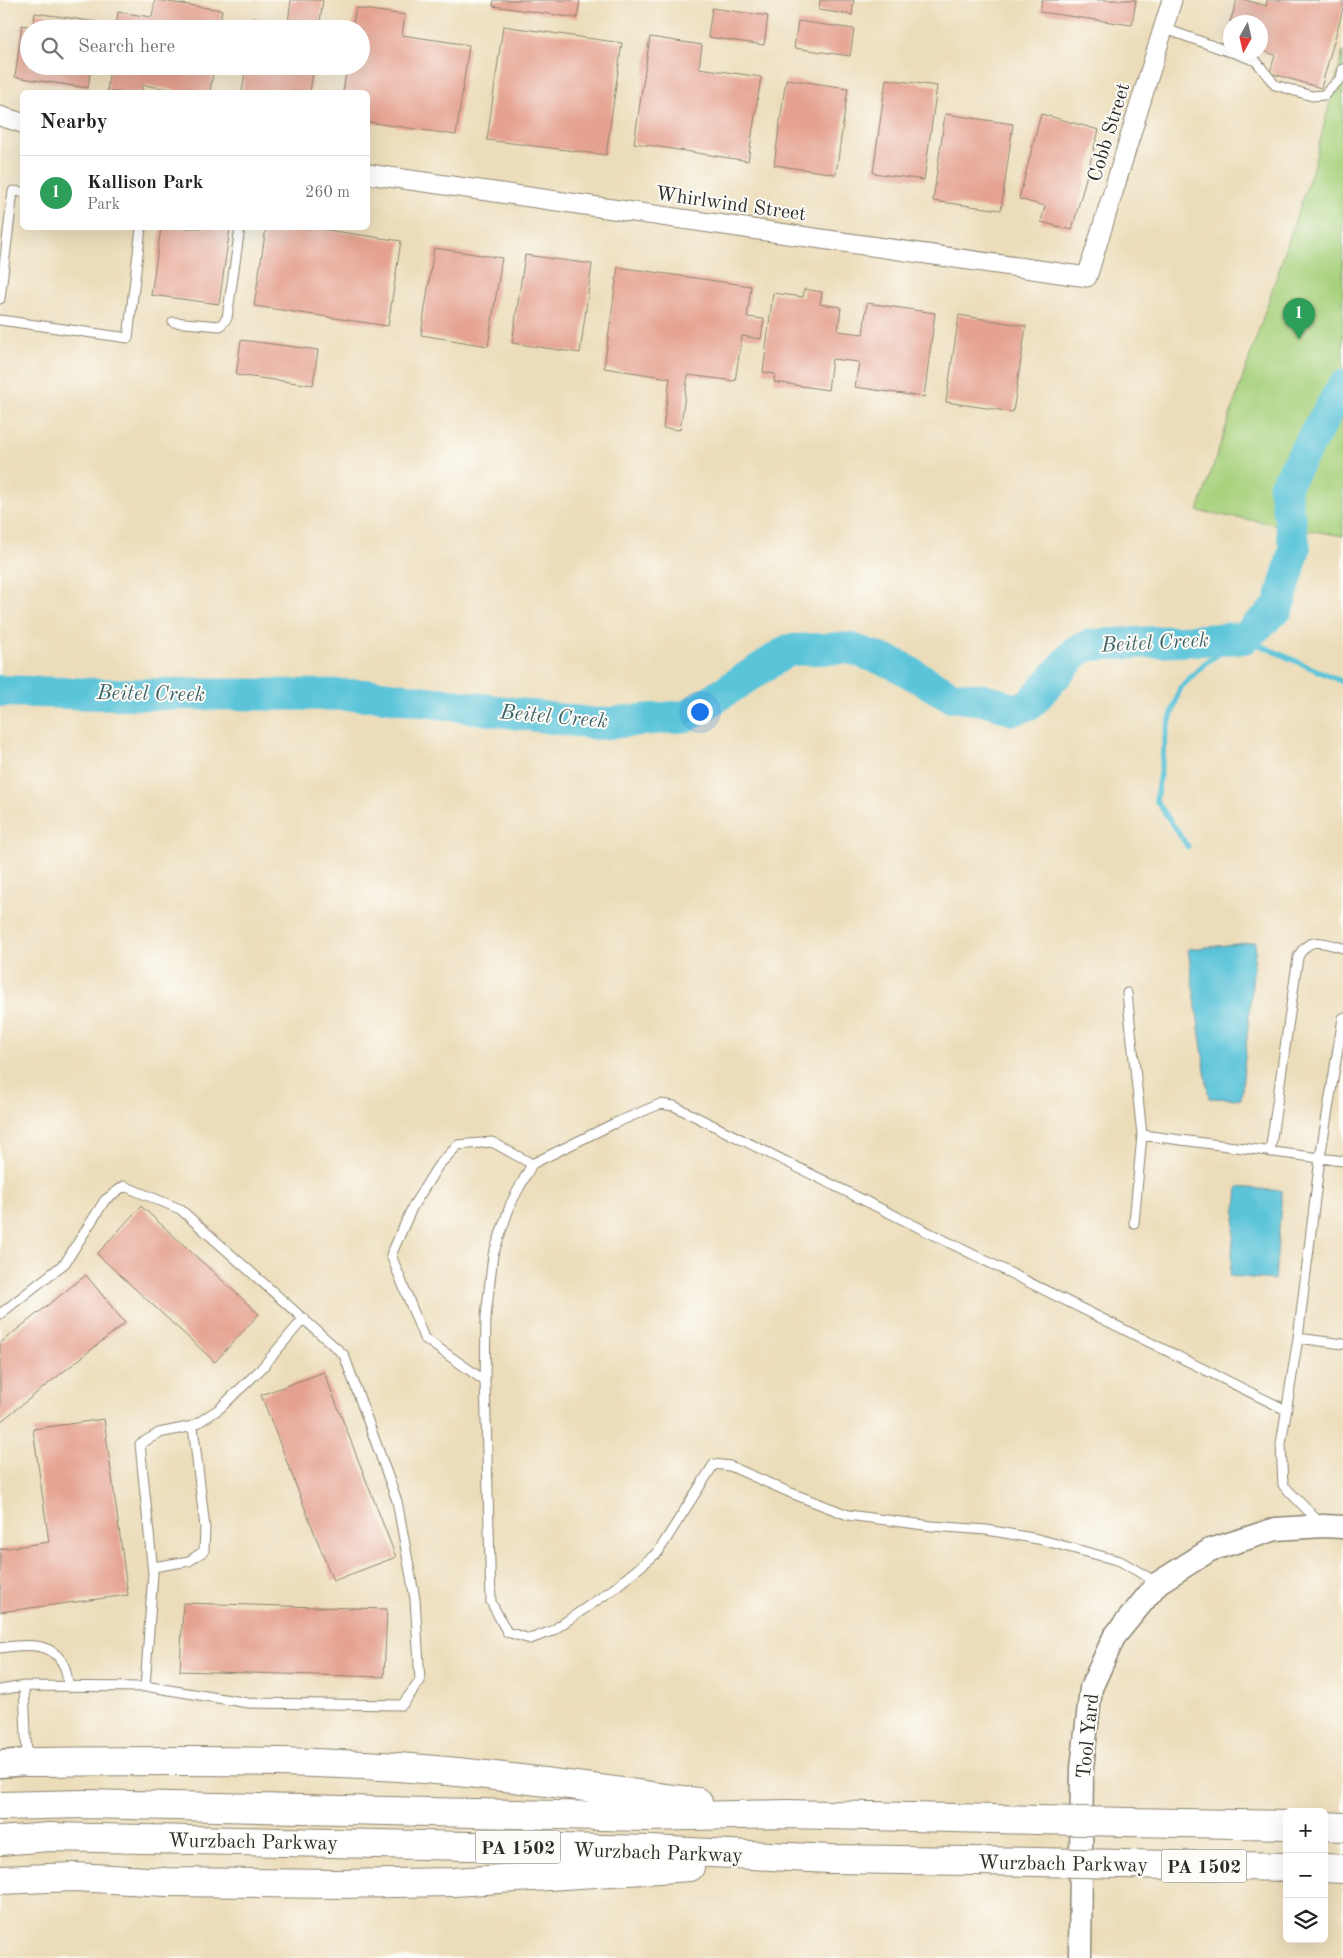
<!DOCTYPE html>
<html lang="en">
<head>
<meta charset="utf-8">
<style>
	:root { --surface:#fff; --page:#f6f6f6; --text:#202124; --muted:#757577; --line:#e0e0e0; --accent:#c8321e }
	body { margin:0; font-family:"Old Standard TT",serif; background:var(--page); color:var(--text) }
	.controls { position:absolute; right:15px; bottom:15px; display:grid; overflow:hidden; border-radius:8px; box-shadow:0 5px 20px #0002 }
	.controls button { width:45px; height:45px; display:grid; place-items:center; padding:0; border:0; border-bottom:1px solid var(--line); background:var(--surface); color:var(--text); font:25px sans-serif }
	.compass { position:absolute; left:1223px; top:15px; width:45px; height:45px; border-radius:50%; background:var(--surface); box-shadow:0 5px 20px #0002; rotate:188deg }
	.you { position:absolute; left:699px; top:711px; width:18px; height:18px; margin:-12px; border:4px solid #fff; border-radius:50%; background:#1a73e8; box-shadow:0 0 0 8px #1a73e833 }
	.badge { display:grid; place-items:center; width:32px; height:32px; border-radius:50%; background:var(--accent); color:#fff; font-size:16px; font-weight:700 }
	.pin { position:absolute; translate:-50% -41px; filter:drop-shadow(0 1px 2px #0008) }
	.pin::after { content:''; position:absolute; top:26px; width:18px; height:15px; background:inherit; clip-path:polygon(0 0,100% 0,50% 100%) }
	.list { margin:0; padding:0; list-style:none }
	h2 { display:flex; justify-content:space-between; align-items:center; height:65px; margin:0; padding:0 20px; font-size:21px }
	h2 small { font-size:16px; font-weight:400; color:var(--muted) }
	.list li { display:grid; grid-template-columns:32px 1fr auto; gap:15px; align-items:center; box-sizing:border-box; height:75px; padding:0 20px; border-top:1px solid var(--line) }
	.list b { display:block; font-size:19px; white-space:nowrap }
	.list p { margin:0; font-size:16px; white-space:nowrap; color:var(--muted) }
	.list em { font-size:16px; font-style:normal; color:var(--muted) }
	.icon { flex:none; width:28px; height:28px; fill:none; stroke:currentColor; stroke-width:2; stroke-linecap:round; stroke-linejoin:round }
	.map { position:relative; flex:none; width:1343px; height:1958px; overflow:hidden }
	.search { position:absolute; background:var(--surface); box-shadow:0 5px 20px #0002; left:20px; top:20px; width:350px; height:55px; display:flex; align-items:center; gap:12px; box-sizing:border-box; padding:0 18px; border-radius:28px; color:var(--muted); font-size:19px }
	.panel { position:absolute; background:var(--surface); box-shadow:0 5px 20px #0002; left:20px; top:90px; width:350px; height:140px; border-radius:8px }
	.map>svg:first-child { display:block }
	.green { fill:#a7d17d; stroke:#697e54 }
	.water { fill:#5cc4d9; stroke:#447882 }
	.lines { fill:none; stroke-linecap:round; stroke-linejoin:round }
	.stream { stroke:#5cc4d9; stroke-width:5.5 }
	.river { stroke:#5cc4d9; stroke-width:32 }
	.building { fill:#e5a290 }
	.service-casing { stroke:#8c8472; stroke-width:11 }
	.minor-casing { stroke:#8c8472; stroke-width:21 }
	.tertiary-casing { stroke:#8c8472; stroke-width:25 }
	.secondary-casing { stroke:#8c8472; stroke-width:29 }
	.motorway-casing { stroke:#8c8472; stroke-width:30 }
	.service { stroke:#fff; stroke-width:9 }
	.minor { stroke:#fff; stroke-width:19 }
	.tertiary { stroke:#fff; stroke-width:22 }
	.secondary { stroke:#fff; stroke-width:26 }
	.motorway { stroke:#fff; stroke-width:28 }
	.motorway-bridge-casing { stroke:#8c8472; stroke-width:30; stroke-linecap:butt }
	.motorway-bridge { stroke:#fff; stroke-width:28 }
	.labels { text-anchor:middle; stroke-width:4; stroke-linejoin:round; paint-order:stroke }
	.shield { fill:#fdfcf7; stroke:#6a6a68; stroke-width:1 }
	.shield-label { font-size:19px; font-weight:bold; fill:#2b2b2b }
	.street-label { font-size:20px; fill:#2b2b2b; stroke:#fdfcf7 }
	.water-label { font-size:21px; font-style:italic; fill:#3c6168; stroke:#fdfcf7 }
</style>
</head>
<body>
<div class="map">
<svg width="1343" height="1958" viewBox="0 0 1343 1958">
	<rect width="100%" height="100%" fill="#fdfcf7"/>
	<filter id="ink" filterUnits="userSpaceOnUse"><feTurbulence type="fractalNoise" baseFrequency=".02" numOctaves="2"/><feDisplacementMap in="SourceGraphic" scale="10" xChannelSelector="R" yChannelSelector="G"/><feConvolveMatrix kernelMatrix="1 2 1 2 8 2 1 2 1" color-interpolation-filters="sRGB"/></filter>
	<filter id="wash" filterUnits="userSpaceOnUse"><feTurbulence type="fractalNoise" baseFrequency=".0096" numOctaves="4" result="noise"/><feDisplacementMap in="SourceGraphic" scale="20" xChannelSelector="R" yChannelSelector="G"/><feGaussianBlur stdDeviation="1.12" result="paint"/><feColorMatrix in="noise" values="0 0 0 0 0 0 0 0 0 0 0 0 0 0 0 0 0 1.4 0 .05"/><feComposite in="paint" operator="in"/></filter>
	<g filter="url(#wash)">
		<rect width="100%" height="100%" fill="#ecddba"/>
		<path class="green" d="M1343 51V536L1198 511 1313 168Z"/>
		<path class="water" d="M1256 942 1241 1099 1209 1098 1188 949Z
			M1238 1187 1282 1191 1275 1280 1230 1276Z"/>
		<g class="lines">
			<path class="stream" d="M1188 847 1156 800 1166 733 1180 688 1205 663 1244 638 1343 682"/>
			<path class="river" d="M0 691 99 694 375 695 597 724 687 716 789 650 849 648 895 664 951 696 991 701 1013 710 1030 704 1078 650 1090 645 1244 638 1278 608 1295 548 1284 487 1343 386"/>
		</g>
		<g id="blocks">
			<path class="building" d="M155 0 222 10 219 29H116L118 12 152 17Z
				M291 0H323L319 29H251L253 18 288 23Z
				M494 0H580L577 18 493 6Z
				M820 0H854L852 15 819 10Z
				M1042 0H1136L1132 25 1040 12Z
				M1237 0H1246L1266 6 1267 0H1343V9L1321 88 1270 73 1275 55 1260 50V22H1230Z
				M356 8 405 15 402 35 469 45 456 135 368 122V92H343L347 66H361V29H352Z
				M712 8 768 16 764 45 708 37Z
				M35 13 97 22 96 29H29V66H91L88 88 15 77 22 25 33 27Z
				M798 21 854 29 850 56 794 48Z
				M1230 24V42L1225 41Z
				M503 26 622 43 606 155 487 140Z
				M650 37 702 45 699 68 761 77 748 161 634 143Z
				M110 66H214L210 92H174L175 90 143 85 142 92H107Z
				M246 66H314L310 92H242Z
				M786 79 848 88 836 174 774 165Z
				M886 79 937 86 924 180 873 173Z
				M945 114 1013 124 1001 210 933 201Z
				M1041 114 1099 130 1072 230 1041 222 1045 206 1019 199Z
				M161 228H230L219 304 151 295Z
				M266 228H314L401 241 388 326 254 306Z
				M434 248 502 258 488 346 421 335Z
				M525 255 592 264 580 353 512 343Z
				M618 267 751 286 747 317 764 319 761 339 742 336 735 381 688 375 680 430 663 428 670 378 604 368Z
				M804 289 822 292 820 304 841 307 838 331 863 334 867 303 935 313 924 397 855 387 859 362 832 359 828 390 774 382 775 374 763 372 773 293 803 297Z
				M959 315 1026 326 1013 412 946 402Z
				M241 340 318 350 313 385 236 375Z
				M141 1206 259 1314 215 1362 97 1254Z
				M86 1275 125 1323 0 1422V1343Z
				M324 1372 396 1557 333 1581 261 1395Z
				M104 1419 128 1595 0 1612V1549L49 1542 33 1429Z
				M183 1603 387 1609 384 1677 180 1671Z"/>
		</g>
	</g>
	<g filter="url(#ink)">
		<use href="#blocks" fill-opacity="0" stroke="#8c8472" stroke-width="1"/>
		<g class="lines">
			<g class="service-casing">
				<path id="service" d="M1163 28 1230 52
					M1232 52 1256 61 1275 85 1312 96 1324 95 1341 78 1343 69
					M0 299 13 191 22 192
					M0 320 128 338 141 228
					M173 322 220 326 227 318 240 228
					M1127 993 1142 1135
					M1270 1152 1298 957C1309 935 1324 943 1343 948
					M1134 1223 1142 1135 1320 1158 1343 1018
					M0 1314 65 1263 105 1200 124 1186 180 1209 344 1355 397 1501 415 1599 420 1681 402 1705 248 1703 151 1687 24 1686 27 1760
					M1298 1338 1320 1158 1343 1161
					M485 1381 424 1338 391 1255 413 1206 438 1166 458 1145 492 1142 532 1164
					M1321 1524 1283 1485 1281 1444 1298 1338 1343 1344
					M153 1567 189 1561 204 1551 205 1528 193 1426
					M1158 1583 1120 1561 1038 1539 987 1530 932 1526 848 1515 791 1493 730 1466 714 1464 658 1552 612 1590 552 1631 530 1639 507 1632 491 1602 485 1381 486 1316 493 1255 511 1203 532 1164 613 1124 660 1104 674 1106 1286 1410
					M0 1648C21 1645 51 1640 63 1664 67 1670 67 1680 69 1687
					M145 1687 153 1573 140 1444 159 1433 193 1426 219 1409 261 1369 304 1318
					M0 1690 24 1686"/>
			</g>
			<g class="minor-casing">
				<path id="minor" d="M0 116 22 123
					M368 174 1087 277 1172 0"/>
			</g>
			<g class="tertiary-casing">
				<path id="tertiary" d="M1080 1958 1082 1768 1091 1688 1114 1637 1158 1583 1210 1550 1276 1529 1323 1526 1343 1527"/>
			</g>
			<g class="secondary-casing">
				<path id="secondary" d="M0 1764 28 1762"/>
			</g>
			<g class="motorway-casing">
				<path id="motorway" d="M28 1762C151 1761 275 1759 398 1767 498 1774 598 1789 698 1802
					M0 1806 85 1804 646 1817 786 1814 1038 1820
					M1127 1822 1287 1825
					M1324 1826 1343 1827
					M0 1841 49 1837 651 1850 830 1859 1036 1862
					M1122 1864 1287 1867
					M1324 1868 1343 1869
					M0 1880 74 1877 166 1882 339 1884 454 1882 690 1867"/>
			</g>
			<use href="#service" class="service"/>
			<use href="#minor" class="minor"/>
			<use href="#tertiary" class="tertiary"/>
			<use href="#secondary" class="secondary"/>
			<use href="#motorway" class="motorway"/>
			<g class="motorway-bridge-casing">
				<path id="motorway-bridge" d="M1038 1820 1127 1822
					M1036 1862 1122 1864"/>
			</g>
			<use href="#motorway-bridge" class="motorway-bridge"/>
		</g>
	</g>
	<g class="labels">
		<g class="shield">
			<rect x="475.5" y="1830.5" width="85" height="33" rx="4"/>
			<rect x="1161.5" y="1849.5" width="85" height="33" rx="4"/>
		</g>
		<g class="shield-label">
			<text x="518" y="1854">PA 1502</text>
			<text x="1204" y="1873">PA 1502</text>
		</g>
		<g class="street-label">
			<text transform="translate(1108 132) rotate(-73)" y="7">Cobb Street</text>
			<text transform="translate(731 203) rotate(8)" y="7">Whirlwind Street</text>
			<text transform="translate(1087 1736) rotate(-84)" y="7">Tool Yard</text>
			<text transform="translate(253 1841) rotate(1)" y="7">Wurzbach Parkway</text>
			<text transform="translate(658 1852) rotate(2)" y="7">Wurzbach Parkway</text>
			<text transform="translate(1063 1863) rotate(1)" y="7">Wurzbach Parkway</text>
		</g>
		<g class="water-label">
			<text transform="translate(1155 642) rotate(-3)" y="7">Beitel Creek</text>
			<text transform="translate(151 693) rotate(1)" y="7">Beitel Creek</text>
			<text transform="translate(554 716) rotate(5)" y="7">Beitel Creek</text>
		</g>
	</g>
</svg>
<div class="controls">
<button>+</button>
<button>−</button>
<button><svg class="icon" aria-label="layers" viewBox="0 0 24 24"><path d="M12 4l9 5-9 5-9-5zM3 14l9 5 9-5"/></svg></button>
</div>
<svg class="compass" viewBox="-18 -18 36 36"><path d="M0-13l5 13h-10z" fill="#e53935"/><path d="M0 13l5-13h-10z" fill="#757577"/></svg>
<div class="you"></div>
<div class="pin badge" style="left:1299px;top:339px;background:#2e9e5b">1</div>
<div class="search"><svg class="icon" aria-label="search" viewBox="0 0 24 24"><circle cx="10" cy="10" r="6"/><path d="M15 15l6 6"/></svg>Search here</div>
<section class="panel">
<h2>Nearby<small></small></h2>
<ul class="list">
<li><span class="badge" style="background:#2e9e5b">1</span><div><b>Kallison Park</b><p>Park</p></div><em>260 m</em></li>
</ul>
</section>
</div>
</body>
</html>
